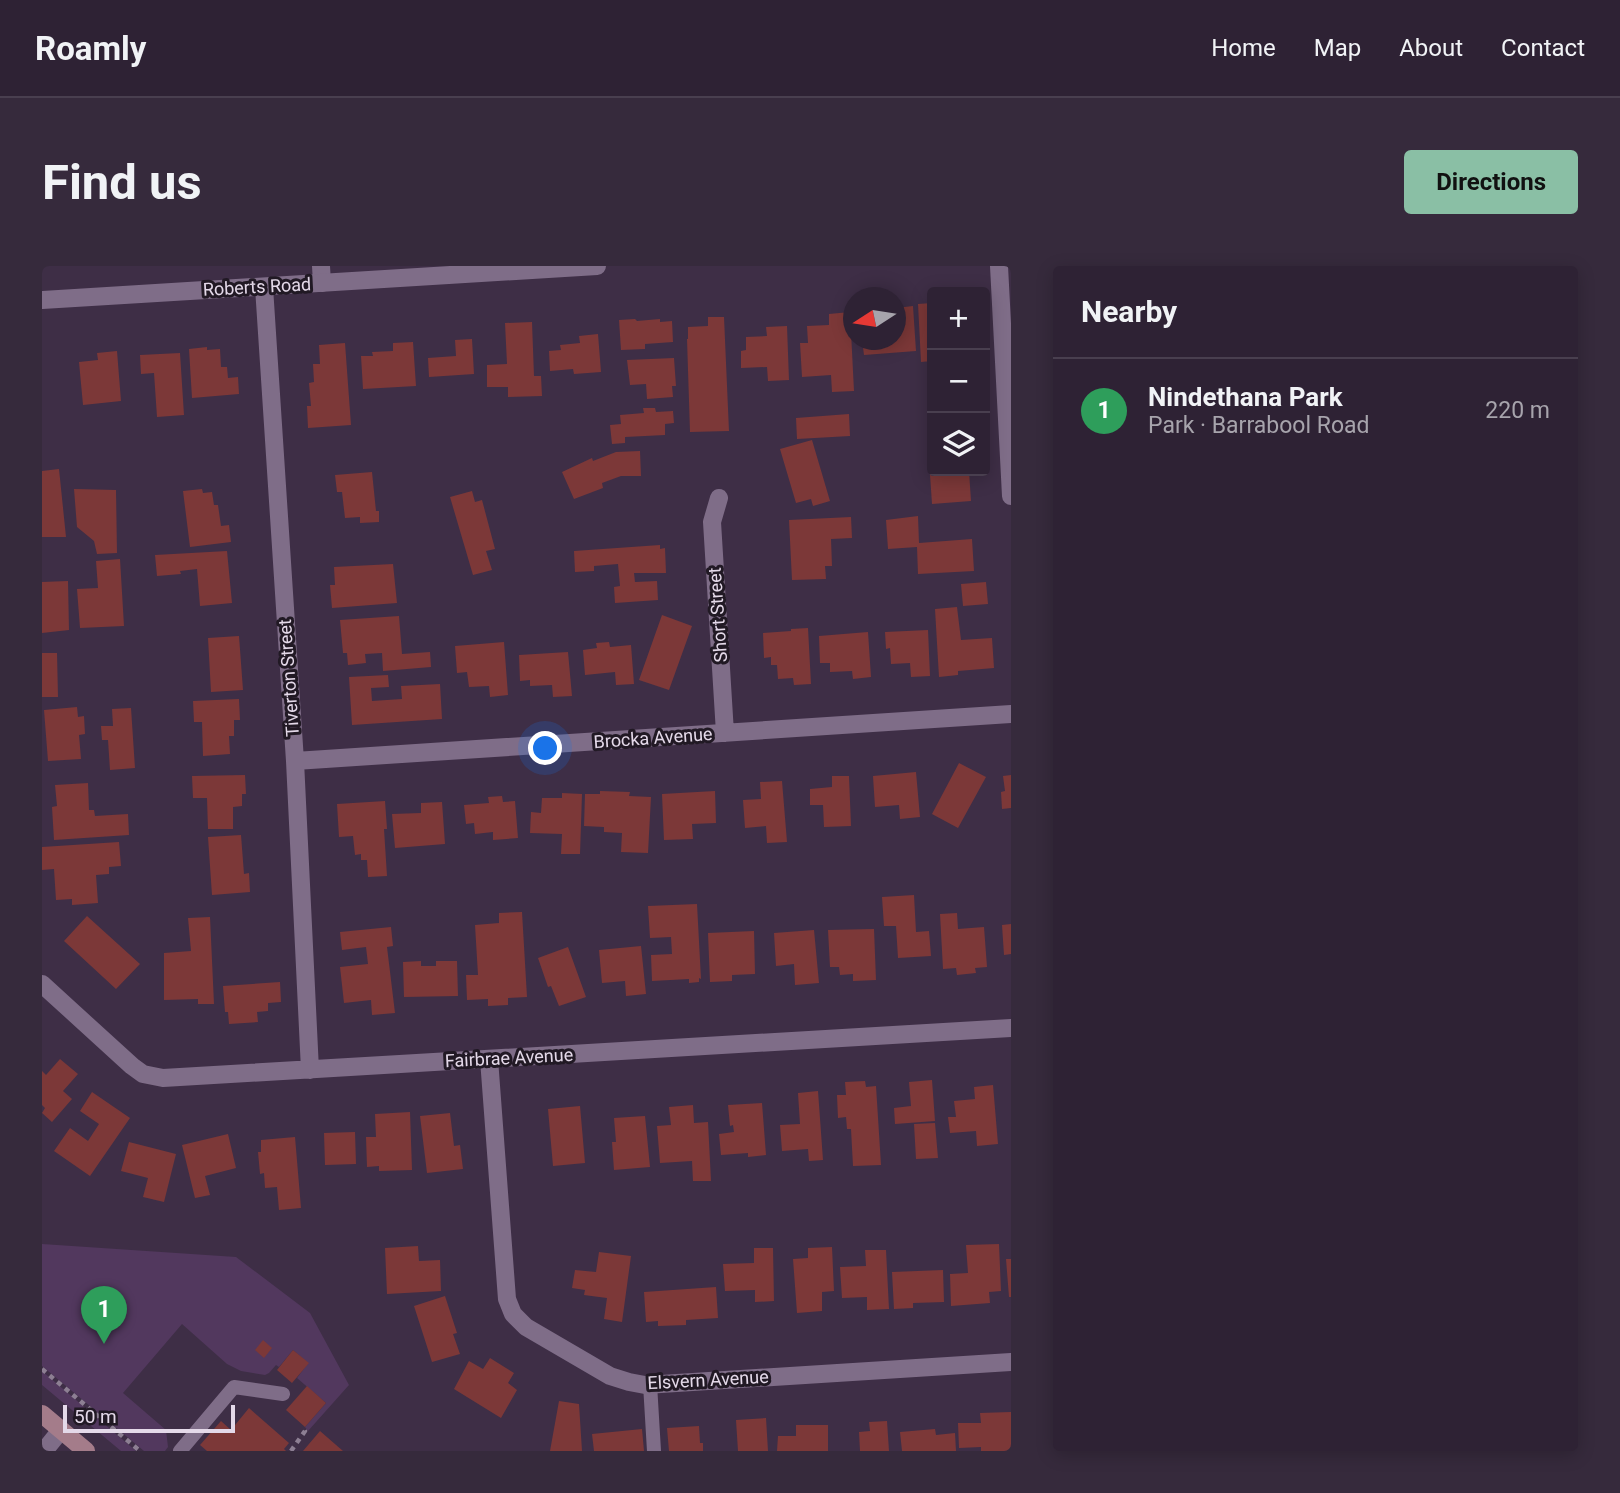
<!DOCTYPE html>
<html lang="en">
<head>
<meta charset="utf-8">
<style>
	:root { --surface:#2e2234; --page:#362a3c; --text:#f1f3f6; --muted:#a7a4ac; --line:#493f4f; --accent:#8abfa5 }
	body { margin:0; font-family:Roboto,sans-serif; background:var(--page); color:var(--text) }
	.controls { position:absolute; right:21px; top:21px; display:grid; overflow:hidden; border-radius:7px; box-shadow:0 4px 18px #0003 }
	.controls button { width:63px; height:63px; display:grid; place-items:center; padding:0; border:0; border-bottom:2px solid var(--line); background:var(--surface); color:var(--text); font:35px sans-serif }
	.compass { position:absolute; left:801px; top:21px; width:63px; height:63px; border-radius:50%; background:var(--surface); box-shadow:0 4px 18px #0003; rotate:258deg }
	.scale { position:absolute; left:21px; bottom:18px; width:172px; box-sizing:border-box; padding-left:7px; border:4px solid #e4d9e9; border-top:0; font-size:19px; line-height:24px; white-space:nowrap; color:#e4d9e9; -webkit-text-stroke:5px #211924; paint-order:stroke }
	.you { position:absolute; left:504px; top:483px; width:24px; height:24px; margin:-18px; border:5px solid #fff; border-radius:50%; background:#1a73e8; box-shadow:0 0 0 10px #1a73e833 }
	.badge { display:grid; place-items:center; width:46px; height:46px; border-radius:50%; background:var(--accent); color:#fff; font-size:23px; font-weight:700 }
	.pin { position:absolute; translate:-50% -58px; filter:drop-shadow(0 2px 4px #0008) }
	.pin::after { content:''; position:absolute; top:37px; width:24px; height:21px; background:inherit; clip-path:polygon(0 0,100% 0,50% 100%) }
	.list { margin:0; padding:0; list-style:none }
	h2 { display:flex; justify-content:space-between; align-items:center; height:91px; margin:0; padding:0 28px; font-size:30px }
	h2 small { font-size:23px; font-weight:400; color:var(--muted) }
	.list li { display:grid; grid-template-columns:46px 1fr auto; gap:21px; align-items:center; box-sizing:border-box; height:105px; padding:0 28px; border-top:2px solid var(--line) }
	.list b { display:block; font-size:26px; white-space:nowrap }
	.list p { margin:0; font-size:23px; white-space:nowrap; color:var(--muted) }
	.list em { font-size:23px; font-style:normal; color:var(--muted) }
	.icon { flex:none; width:38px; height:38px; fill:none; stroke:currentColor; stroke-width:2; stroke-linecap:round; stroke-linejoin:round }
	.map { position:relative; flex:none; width:969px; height:1185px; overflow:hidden; border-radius:7px }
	header { display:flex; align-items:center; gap:42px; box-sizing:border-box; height:98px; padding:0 35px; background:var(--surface); border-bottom:2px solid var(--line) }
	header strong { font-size:33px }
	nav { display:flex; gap:38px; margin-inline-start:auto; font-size:24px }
	.intro { display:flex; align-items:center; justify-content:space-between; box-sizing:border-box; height:168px; padding:0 42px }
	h1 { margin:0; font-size:49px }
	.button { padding:18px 32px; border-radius:7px; background:var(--accent); color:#111; font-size:24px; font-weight:700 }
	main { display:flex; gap:42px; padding:0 42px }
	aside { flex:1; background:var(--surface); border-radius:7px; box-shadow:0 4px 18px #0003 }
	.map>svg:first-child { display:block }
	.green { fill:#52385e }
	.building { fill:#7c3838 }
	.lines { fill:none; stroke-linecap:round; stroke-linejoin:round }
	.path { stroke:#8d7f93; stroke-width:4.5; stroke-dasharray:5 5; stroke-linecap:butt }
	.service { stroke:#7f6d88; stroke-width:14 }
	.minor { stroke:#7f6d88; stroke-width:18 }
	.tertiary { stroke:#7f6d88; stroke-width:18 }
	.secondary { stroke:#a47c8a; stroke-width:18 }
	.labels { text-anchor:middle; stroke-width:6; stroke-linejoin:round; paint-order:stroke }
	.street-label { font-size:18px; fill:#e4d9e9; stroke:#211924 }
</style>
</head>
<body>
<header>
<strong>Roamly</strong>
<nav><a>Home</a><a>Map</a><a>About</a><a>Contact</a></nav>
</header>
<div class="intro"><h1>Find us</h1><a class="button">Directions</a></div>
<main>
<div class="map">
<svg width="969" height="1185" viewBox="0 0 969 1185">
	<rect width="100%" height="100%" fill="#3e2e46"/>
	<path class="green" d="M0 978 194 991 268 1047 307 1119 266 1165 263 1161 284 1137 255 1112 266 1097 251 1084 237 1101 234 1099 227 1107 223 1109 199 1105 185 1098 140 1058 81 1127 124 1164 126 1181 123 1185H102L0 1100Z
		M0 1105 94 1185H79L0 1119Z"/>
	<path class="building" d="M890 37V95L879 96 876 38Z
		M871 40 874 85 822 89 820 74H853L854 42Z
		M808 46 812 125 790 126 789 109 760 111 758 77H766L765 60 787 59V48Z
		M666 51H682L687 165 648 166 645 73H646V61L666 60Z
		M593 53 595 55 618 53V56L630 55 631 76 603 78V83L579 84 577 54Z
		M490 56 492 110H499L500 130 466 131V121H445V99L465 98 463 57Z
		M745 60 747 114 726 115 725 101 699 102V85L704 84V71L725 70 724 61Z
		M556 68 559 106 532 108 531 103 508 105 507 85 519 84 518 79 538 77 537 70Z
		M430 73 432 108 387 111 386 92 414 90 413 74Z
		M371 76 374 120 321 123 319 90H331L330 86 351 85V77Z
		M303 77 309 159 266 162 265 140H269L267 117 272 116 271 98H278L277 79Z
		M165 81V84L178 83 179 101H185L186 112 196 111 197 128 150 132 147 83Z
		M75 85 79 135 41 139 37 96 56 94 55 87Z
		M138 87 142 149 115 151 112 107 99 108 98 89Z
		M632 92 634 120H630L631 131 605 133 604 118 588 119 585 94Z
		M601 142H613L614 146 631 145 632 157 623 158V169L583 171V177L570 178 568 159 579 158 578 149 602 147Z
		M807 148 808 170 755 173 754 152Z
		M885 164H890V205H927L929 235 890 238Z
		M770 174 788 235 771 240 769 233 754 237 738 183Z
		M598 185 599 210H579L560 217 561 222 532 233 520 206 550 192 551 195 574 186Z
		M17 203 24 271H0V205Z
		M330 206 334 245H337V256L318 257V251L303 252 300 226H295L293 209Z
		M32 223 74 224 75 287 55 288 52 275 35 261Z
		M160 223 161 227 170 226 172 239H176L179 260 187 259 189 276 148 281 141 225Z
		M430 225 433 236 440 234 453 283 444 285 450 304 431 309 408 231Z
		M876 250 877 277 930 273 932 305 876 308 875 281 846 283 844 254Z
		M809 251 810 272 789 273 790 300H783L784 313 750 314 747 254Z
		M618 279V283L623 282 624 307H592L593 316 615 315 616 334 573 337 572 321 578 320 576 298 552 300V305L533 306 532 285Z
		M185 285 190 337 158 340 155 303 138 305 139 308 115 310 113 289Z
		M78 293 82 360 38 362 35 323 56 322 54 295Z
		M351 298 355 337 290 342 288 319H293L292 301Z
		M26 315 27 364 0 367V316Z
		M944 316 946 338 921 340 919 318Z
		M915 341 919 374 950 372 952 402 916 405V409L897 411 893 343Z
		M620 349 650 360 627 424 597 414Z
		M357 350 360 388 388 386 389 401 341 405 340 387 323 388 324 397 306 399 305 387H301L298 354Z
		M766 362 769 418 752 419 751 412 736 413 735 399H729V391L722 392 721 367 749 365V363Z
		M886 364 888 410 869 411 868 397 849 398 848 382 844 383 843 366Z
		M826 366 829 411 811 413 810 405 788 406V397H778L777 370Z
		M197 370 201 424 169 426 166 372Z
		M462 376 466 429 448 431 447 420 427 421 425 406 415 407 413 380Z
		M567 376 568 381 589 379 592 418 574 419 573 406 543 409 541 384 555 382 554 377Z
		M526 386 530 430 511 431 510 419 488 420V414L478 415 477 389Z
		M0 387H15L16 431H0Z
		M346 409 347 421 329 422 330 435 360 433 359 420 398 418 400 453 310 459 307 411Z
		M197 433 198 454H192V470H187L188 488 161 490 160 456H152L151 435Z
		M35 441 36 451 42 450 43 468 37 469 39 493 6 495 2 444Z
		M89 442 93 502 68 504 66 474H60L59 460H71L70 443Z
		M917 497 944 511 916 562 890 548Z
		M874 506 878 551 858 553 857 539 833 541 831 510Z
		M203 509 204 528H200V540L191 541V563H166L165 532H151L150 510Z
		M969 509V542L960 543 959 526 963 525 961 510Z
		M790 510H807L809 560 782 561 781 539H768V523L790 521Z
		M740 515 745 576 725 577 724 560 703 562 701 534 719 533 718 516Z
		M46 517 47 544H52L53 550 86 548 87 569 12 574 10 541 15 540 13 519Z
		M558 525 588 526 587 530 609 531 606 587 579 586 580 567 562 566V561L542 560 543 528H558Z
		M673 525 674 557 650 558 651 573 622 574 620 528Z
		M520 527 540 528 538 588H519L520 568 488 567 489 546 499 547 500 532H520Z
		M460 530 461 536 473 535 476 572 451 574V566L433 568 432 557 424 558 422 539 447 537 446 531Z
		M343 535 345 563H342L345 610 326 611 325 594H319V588L313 589 311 570 297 571 295 538Z
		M400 536 403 578 353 582 350 548 379 547V537Z
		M199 569 202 608 207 607 208 626 170 629 166 571Z
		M77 576 79 600 67 601V608L54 609 56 637 30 639V633L14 634 12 603 0 604V581Z
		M872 629 874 666 887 665 889 690 856 692 854 660H842L840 631Z
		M655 638 659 713 657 712V716L647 717V713L610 715 609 689 630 688 629 671 608 672 606 640Z
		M480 646 485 731 466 732V739L446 740V733L425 734 424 709H436L433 659 457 657V647Z
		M915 647 916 663 942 661 945 701 933 702 934 707 915 709 914 702 901 703 898 648Z
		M45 650 98 698 74 723 22 675Z
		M168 651 172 738H156V733L122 734V687L149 685 146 652Z
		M969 658V688L962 689 960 659Z
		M349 661 351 680 345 681 353 747 330 749 329 734 302 737 298 701 326 698 324 681 300 684 298 666Z
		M832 663 834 714 811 715V708L798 709 797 701H788L786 664Z
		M772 664 777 717 753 719 752 698 734 700 732 667Z
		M712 665 713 708 690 709V715L668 716 666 667Z
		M599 680 604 728 584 730 583 715 560 717 557 684Z
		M526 681 544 731 517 740 509 720 506 721 496 692Z
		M379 695V700H394V695H415L416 730 362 731 361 696Z
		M238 716 239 736 226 737V745L215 746 216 756 187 758 186 746H183L181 720Z
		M18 793 36 808 21 825 30 833 10 856 0 847 3 842 0 839V805L4 809Z
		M890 814 893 855 853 858 852 842 869 840 867 816Z
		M823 815 824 821 834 820 839 899 811 900 809 863H805L804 851 796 852 795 829H804L803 816Z
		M951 819 956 878 935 880 934 865 908 867 906 851H914L912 835 933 833 932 821Z
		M776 825 781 894 767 895 766 883 740 885 738 859 758 858 756 827Z
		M50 826 88 852 48 910 12 885 28 862 46 875 57 858 38 845Z
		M720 837 724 889 706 891V887L679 889 677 868 692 866 691 859 688 860 686 839Z
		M651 839 652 857 666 856 669 915H651L650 895 618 897 615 860 629 859 627 841Z
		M538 840 543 897 511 900 506 843Z
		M368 846 370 904 337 905V900L325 901 324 871H334L333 848Z
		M408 847 412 880 418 879 421 903 385 907 378 850Z
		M603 850 608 901 572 904 570 876H574L572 852Z
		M893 857 896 892 874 893 872 858Z
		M313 866 314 898 283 899 282 867Z
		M186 868 194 902 163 910 168 929 153 932 140 879Z
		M253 871 259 942 237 944 235 921 223 922 222 907 218 908 216 886H219V874Z
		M87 876 134 888 122 936 101 931 106 912 79 905Z
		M957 978 959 1025 947 1026 948 1037 909 1040 908 1008 926 1007 924 979Z
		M376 980 377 995 398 994 399 1025 345 1028 343 982Z
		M790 981 792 1025 780 1026V1045L755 1047 751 993 766 992V982Z
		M712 982H731L732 1035 713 1036V1024L683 1025 681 998 712 997Z
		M823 984H844L847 1043 825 1044V1031L800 1032 798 1001 824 1000Z
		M557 986 589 990 580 1056 562 1053 565 1032 542 1029 543 1024 530 1022 533 1004 554 1006Z
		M964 993H969V1031H967Z
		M901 1004 902 1036 871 1037V1042L852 1043 850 1006Z
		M674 1021 676 1052 644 1054V1059L616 1060V1055L604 1056 602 1026Z
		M403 1030 415 1067 411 1068 418 1088 390 1096 372 1040Z
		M221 1074 230 1082 222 1092 213 1084Z
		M251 1084 267 1097 250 1117 235 1104Z
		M448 1092 472 1107 466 1117 475 1124 459 1152 412 1123 427 1095 441 1103Z
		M265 1120 284 1137 263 1161 244 1144Z
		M517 1135 537 1138 540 1185H508Z
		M207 1142 247 1177 242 1183 244 1185H165L158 1179 179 1155 189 1164Z
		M969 1146V1185H939V1181L917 1182 916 1157H939L938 1147Z
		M724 1152 726 1185H696L694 1154Z
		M845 1155 847 1185H818L817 1166 828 1165 827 1156Z
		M754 1159H786V1185H735L736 1170H754Z
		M657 1160 658 1177H661V1185H627L625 1162Z
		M600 1163 602 1185H552L550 1168Z
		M893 1163 894 1169 913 1167 914 1185H860L858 1166Z
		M278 1165 301 1185H261Z"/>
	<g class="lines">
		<path class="path" d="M0 1103 98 1185
			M249 1185 263 1165 262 1163"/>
		<path class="service" d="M608 1118 612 1185
			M138 1185 192 1121 241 1128"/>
		<path class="minor" d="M279 0 280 17
			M957 0 969 230
			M222 21 253 495 268 804
			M677 232 670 256 683 467
			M253 495 969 448
			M0 718 90 800 101 808 121 812 969 762
			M447 793 465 1033 471 1048 484 1061 568 1110 587 1116 603 1119 969 1096
			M2 1185 19 1164"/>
		<path class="tertiary" d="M0 34 555 0"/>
		<path class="secondary" d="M0 1148 44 1185"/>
	</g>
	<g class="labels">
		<g class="street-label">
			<text transform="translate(215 21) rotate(-3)" y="6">Roberts Road</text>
			<text transform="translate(676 349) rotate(-94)" y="6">Short Street</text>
			<text transform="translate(247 412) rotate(-94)" y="6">Tiverton Street</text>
			<text transform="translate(611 472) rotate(-4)" y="6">Brocka Avenue</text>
			<text transform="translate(467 792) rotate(-3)" y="6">Fairbrae Avenue</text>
			<text transform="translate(666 1114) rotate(-3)" y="6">Elsvern Avenue</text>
		</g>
	</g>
</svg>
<div class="controls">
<button>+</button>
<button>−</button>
<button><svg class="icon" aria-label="layers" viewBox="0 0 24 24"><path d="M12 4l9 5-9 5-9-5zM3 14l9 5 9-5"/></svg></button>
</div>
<svg class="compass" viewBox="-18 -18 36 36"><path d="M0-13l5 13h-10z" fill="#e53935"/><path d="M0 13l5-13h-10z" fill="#a7a4ac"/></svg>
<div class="scale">50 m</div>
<div class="you"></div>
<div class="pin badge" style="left:62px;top:1078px;background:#2e9e5b">1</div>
</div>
<aside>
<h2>Nearby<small></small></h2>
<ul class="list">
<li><span class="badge" style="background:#2e9e5b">1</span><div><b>Nindethana Park</b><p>Park · Barrabool Road</p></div><em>220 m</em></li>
</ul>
</aside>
</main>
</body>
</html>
